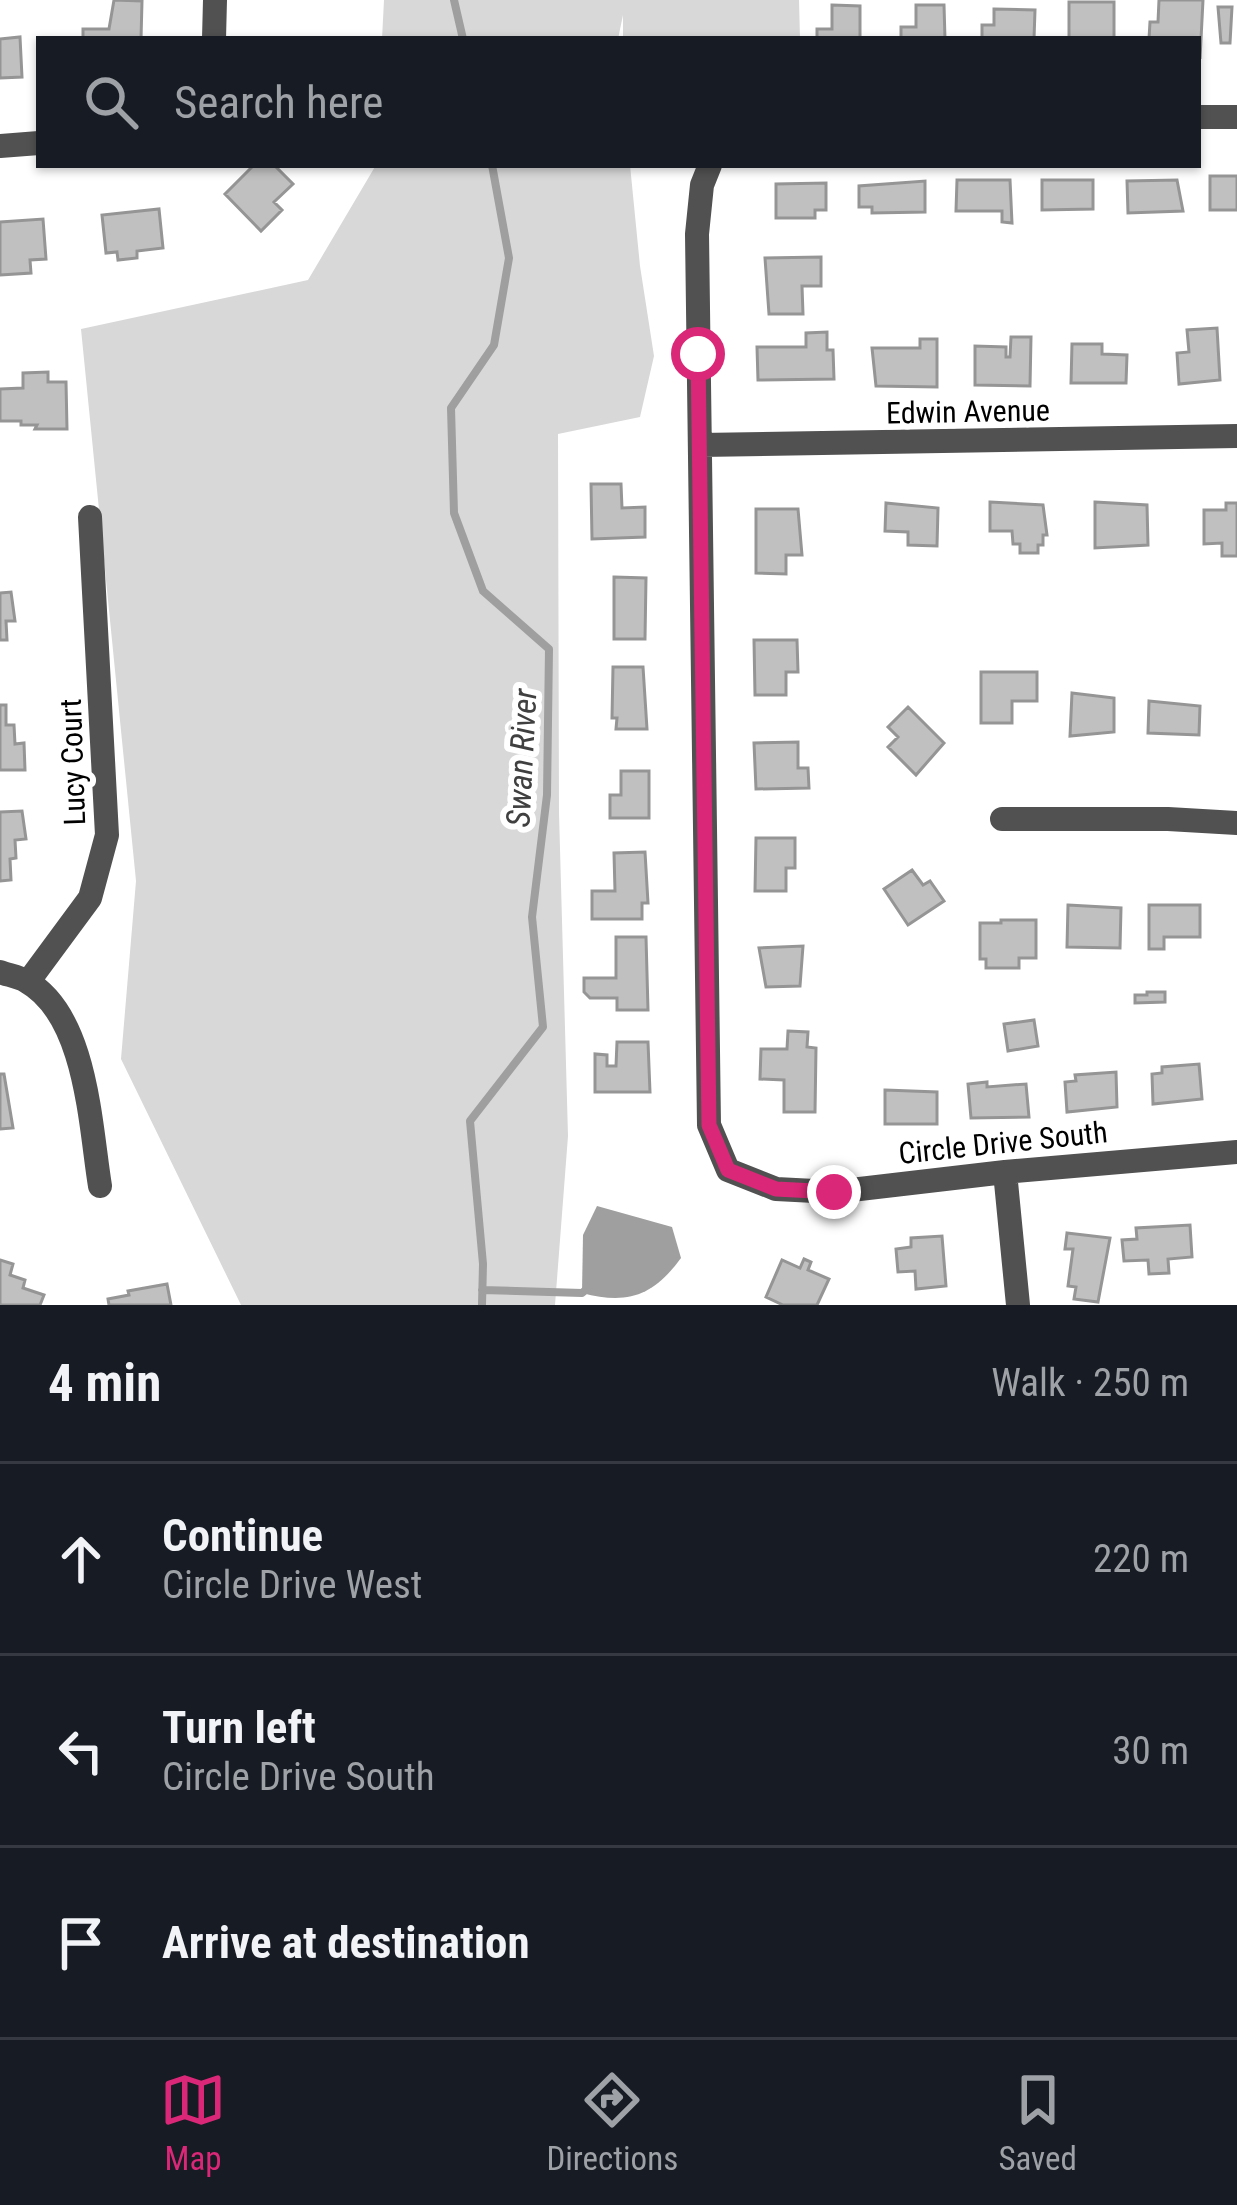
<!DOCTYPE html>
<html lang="en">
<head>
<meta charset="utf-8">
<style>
	:root { --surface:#171b24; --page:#20242c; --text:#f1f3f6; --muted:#9ea1a6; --line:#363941; --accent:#db2777 }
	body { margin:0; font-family:"Roboto Condensed",sans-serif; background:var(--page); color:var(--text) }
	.stop { position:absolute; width:36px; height:36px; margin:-27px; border:9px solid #db2777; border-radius:50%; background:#fff }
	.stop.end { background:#db2777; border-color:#fff; box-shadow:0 3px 12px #0008 }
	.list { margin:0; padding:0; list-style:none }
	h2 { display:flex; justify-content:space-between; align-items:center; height:156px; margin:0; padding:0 48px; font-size:51px }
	h2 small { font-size:39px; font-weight:400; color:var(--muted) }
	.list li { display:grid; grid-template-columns:78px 1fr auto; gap:36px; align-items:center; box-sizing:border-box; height:192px; padding:0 48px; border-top:3px solid var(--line) }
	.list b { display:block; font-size:45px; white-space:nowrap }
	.list p { margin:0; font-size:39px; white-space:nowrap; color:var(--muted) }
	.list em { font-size:39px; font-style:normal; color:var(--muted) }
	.icon { flex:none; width:66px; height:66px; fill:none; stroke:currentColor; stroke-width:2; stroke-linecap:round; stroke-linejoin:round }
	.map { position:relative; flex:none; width:1237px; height:1305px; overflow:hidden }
	.search { position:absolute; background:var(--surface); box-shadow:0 3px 9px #0004; left:36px; right:36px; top:36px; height:132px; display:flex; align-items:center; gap:30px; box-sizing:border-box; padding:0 42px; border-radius:0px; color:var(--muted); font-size:45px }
	.sheet { height:732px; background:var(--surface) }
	nav { display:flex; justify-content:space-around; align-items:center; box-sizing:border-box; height:168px; border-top:3px solid var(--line); background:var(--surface); font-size:33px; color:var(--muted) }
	nav a { display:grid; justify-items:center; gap:6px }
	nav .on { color:var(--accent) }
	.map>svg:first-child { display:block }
	.green { fill:#d8d8d8 }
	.water { fill:#9f9f9f }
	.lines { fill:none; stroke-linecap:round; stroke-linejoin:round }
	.stream { stroke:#9f9f9f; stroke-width:8 }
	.building { fill:#c0c0c0; stroke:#959595; stroke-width:3 }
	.minor { stroke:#515151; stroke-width:24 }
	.route { stroke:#db2777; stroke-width:15 }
	.labels { text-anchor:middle; stroke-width:12; stroke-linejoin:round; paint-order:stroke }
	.street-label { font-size:30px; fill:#000; stroke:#fff }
	.water-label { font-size:33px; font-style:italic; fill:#404040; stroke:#fff }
</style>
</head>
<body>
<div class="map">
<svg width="1237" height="1305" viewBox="0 0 1237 1305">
	<rect width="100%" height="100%" fill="#fff"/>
	<path class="green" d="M384 0H799L800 39H623V15L618 39H382Z
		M376 165H630L640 266 654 356 640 417 558 434 559 813 568 1136 555 1305H241L121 1059 136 881 81 329 308 280Z"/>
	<path class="water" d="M597 1206 672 1227 681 1258C653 1296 628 1305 582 1293L583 1235Z"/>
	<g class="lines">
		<path class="stream" d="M454 0 463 39
			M482 1290 582 1293 588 1288
			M482 1305 483 1264 470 1121 543 1027 532 917 547 795 549 649 483 591 454 513 451 408 494 345 509 258 492 165"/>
	</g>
	<path class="building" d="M114 0 142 1 141 39H83V29H109Z
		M1159 0H1203L1200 59 1198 39H1149L1150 22H1158Z
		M1069 2H1114V39H1069Z
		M832 5 860 6V39H817V29H832Z
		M916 5H944L945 39H901V27H916Z
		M1218 7H1232L1230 43H1221Z
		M994 9 1035 10 1034 39H982V25H994Z
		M20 37 22 77 0 78V39Z
		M254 165H274L293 184 274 202 282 210 261 231 225 194Z
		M1210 176H1237V210H1210Z
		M957 180H1010L1012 223 1002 222V211H956Z
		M1042 180H1093V209L1042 210Z
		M1177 180 1183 211 1128 213 1127 181Z
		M925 181V212L872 213V207H859V186Z
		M826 183V210H815V218H776V184Z
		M159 209 163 248 137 251V258L118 260 117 252 106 253 102 215Z
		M43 219 46 259 30 260 31 273 0 275V222Z
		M821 257V286H802L803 314H769L765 258Z
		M1217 328 1220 380 1179 384 1177 353 1189 352 1187 330Z
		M827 332V350H833L834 379 758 380 757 347H806V333Z
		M1011 337H1031L1030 386 975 385V346L1006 347V357H1010Z
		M920 339H937V387L876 386 872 348H920Z
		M1072 344H1102V354L1127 355 1126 383H1071Z
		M48 372V382H66L67 429H35L37 425H21V421H0V389L23 388V373Z
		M591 484H621L622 508 645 507V537L592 539Z
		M990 502 1043 505 1047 535H1043V545H1038V553H1020V544H1013L1012 531H990Z
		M1095 502 1147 505 1148 545 1095 548Z
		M886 503 938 508 937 546 908 545V532L885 531Z
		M1226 503H1237V556H1222V543L1204 544V510H1226Z
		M756 509H798L802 555H786V574L756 573Z
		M614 577 646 578 645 639H614Z
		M11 592 15 621H6L7 640H0V593Z
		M754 640H797L798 672H786V695H755Z
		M613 667H643L647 729H616L617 718H612Z
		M981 672H1037V701H1012V723H981Z
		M1072 693 1114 698V732L1070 736Z
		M1149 701 1200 706 1199 735 1148 733Z
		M0 705H6V725H14L15 744 24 743 25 770H0Z
		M908 707 944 743 916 775 888 747 898 737 888 727Z
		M798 742V768H808L809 788 756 789 754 743Z
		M621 771H649V818H610V795H621Z
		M22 811 26 839 15 840 16 858 10 859 11 880 0 881V812Z
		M756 838H795V868H786V891H755Z
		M645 852 648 903H642V919H592V891H615L614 853Z
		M912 870 923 885 930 881 944 901 908 925 884 889Z
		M1068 905 1121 908 1120 948 1067 947Z
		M1149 905H1200V937H1164V949H1149Z
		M1001 920H1036V958H1019V968H986V959H980V923H1001Z
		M616 937H646L648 1010H617V998H590L584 992V978H616Z
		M803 946 800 986 766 987 759 948Z
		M1147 992H1165V1002L1135 1003V995H1147Z
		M1034 1020 1038 1046 1008 1051 1004 1024Z
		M788 1031 808 1032 807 1047 816 1048 815 1112H784V1080L760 1079 761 1049H787Z
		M617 1042H648L650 1092H595V1054L607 1055V1066H616Z
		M1199 1064 1202 1099 1153 1104 1152 1074 1162 1073V1067Z
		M1116 1072 1117 1107 1067 1112 1065 1082 1076 1081 1075 1075Z
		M0 1074H4L13 1128 0 1129Z
		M987 1082V1087L1026 1084 1029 1117 971 1118 968 1084Z
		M885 1090 937 1092V1124H885Z
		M1190 1225 1192 1257 1168 1259 1169 1273 1149 1274 1148 1260 1124 1261 1122 1240 1137 1239 1136 1228Z
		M1067 1233 1110 1238 1098 1302 1074 1299 1076 1287 1068 1286 1073 1249H1065Z
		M942 1236 946 1286 916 1289 915 1271 898 1272 896 1249 911 1247V1238Z
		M804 1259 811 1262 808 1270 829 1279 817 1305H783L766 1297 782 1260 800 1268Z
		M0 1260 13 1264 10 1275 25 1280 23 1288 44 1295 40 1305H0Z
		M167 1284 171 1305H109L108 1299 129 1295 128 1291Z"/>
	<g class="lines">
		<path class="minor" d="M214 39 215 0
			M1198 117H1237
			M0 146 39 143
			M710 165 702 185 697 234 709 1125 728 1170 776 1189 834 1192 1005 1172 1237 1152
			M700 445 1237 436
			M1002 819H1168L1237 823
			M0 972C8 975 19 977 26 981 87 1015 90 1125 100 1186
			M28 982 90 898 107 835 90 517
			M1005 1172 1018 1305"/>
	</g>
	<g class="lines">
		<path class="route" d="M698 354 709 1125 728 1170 776 1189 834 1192"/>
	</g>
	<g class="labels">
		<g class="street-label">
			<text transform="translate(968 412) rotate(-1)" y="10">Edwin Avenue</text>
			<text transform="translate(73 762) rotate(-92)" y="10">Lucy Court</text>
			<text transform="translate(1003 1143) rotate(-6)" y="10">Circle Drive South</text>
		</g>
		<g class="water-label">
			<text transform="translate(521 758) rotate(-87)" y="12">Swan River</text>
		</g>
	</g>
</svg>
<div class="stop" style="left:698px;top:354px"></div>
<div class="stop end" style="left:834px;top:1192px"></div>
<div class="search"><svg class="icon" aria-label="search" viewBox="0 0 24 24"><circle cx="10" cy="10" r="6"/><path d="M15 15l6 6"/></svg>Search here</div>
</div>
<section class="sheet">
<h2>4 min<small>Walk · 250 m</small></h2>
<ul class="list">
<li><svg class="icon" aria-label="ahead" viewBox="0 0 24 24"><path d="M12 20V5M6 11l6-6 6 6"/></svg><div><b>Continue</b><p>Circle Drive West</p></div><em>220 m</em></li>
<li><svg class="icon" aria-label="left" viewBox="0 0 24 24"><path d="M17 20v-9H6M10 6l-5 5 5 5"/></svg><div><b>Turn left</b><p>Circle Drive South</p></div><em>30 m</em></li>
<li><svg class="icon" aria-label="arrive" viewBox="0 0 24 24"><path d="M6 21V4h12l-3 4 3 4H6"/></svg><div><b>Arrive at destination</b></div></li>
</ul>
</section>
<nav>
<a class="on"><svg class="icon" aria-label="map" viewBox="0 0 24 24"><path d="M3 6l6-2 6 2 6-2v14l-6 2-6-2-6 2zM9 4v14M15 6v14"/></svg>Map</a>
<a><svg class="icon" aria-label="directions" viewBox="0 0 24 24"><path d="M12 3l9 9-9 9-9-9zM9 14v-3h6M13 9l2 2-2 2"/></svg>Directions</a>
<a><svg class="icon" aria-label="saved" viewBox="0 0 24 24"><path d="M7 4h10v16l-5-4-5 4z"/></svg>Saved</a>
</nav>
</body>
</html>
